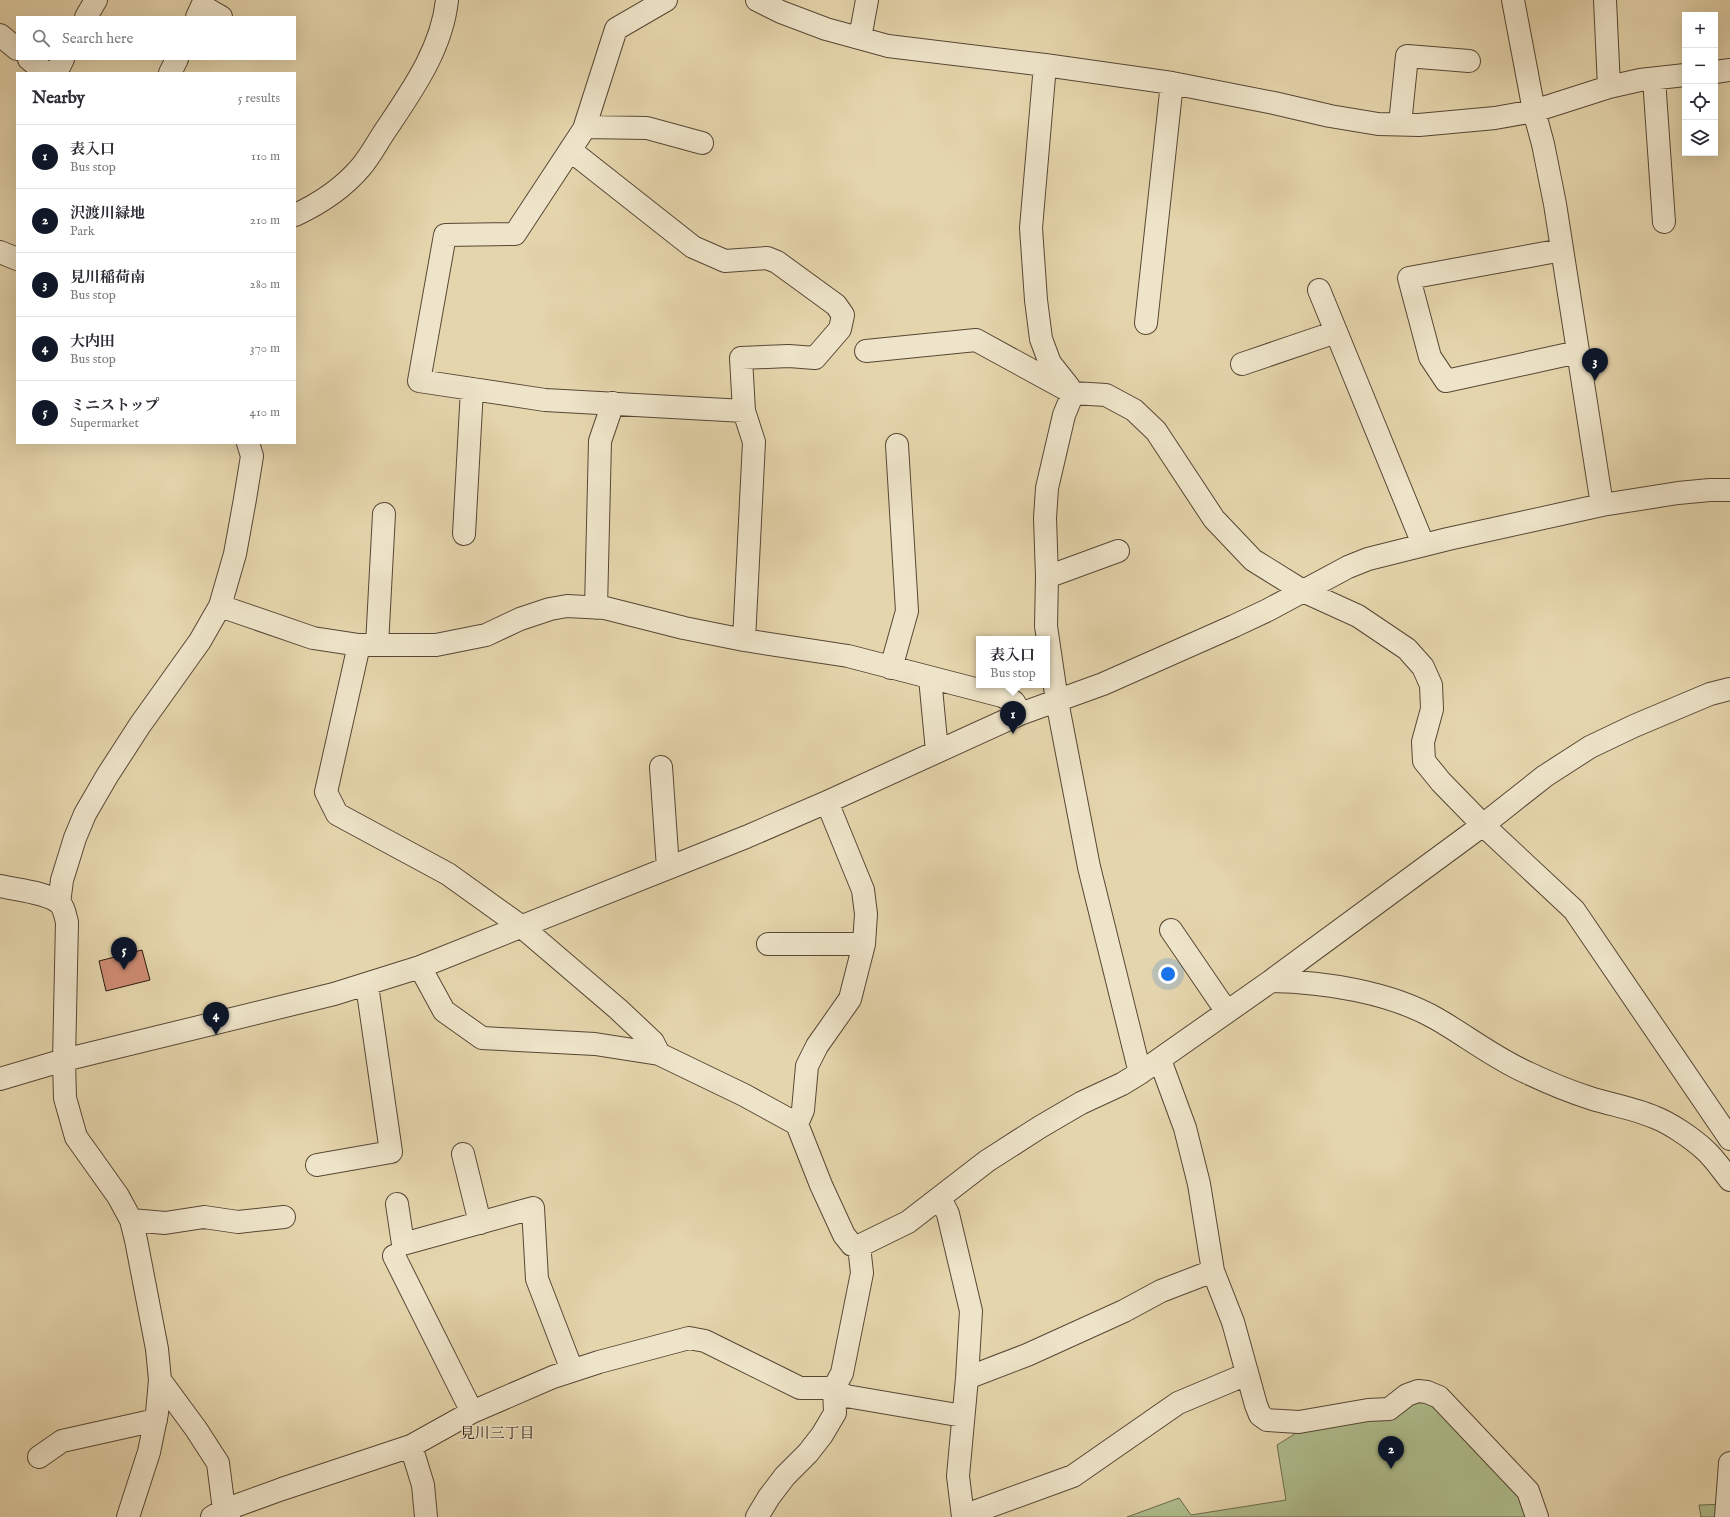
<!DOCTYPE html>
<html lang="en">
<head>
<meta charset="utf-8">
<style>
	:root { --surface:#fff; --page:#f2f2f3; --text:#2b2b33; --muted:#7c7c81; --line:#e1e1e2; --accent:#111827 }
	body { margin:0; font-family:"IM FELL English","Noto Serif JP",serif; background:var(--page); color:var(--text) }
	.controls { position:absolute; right:12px; top:12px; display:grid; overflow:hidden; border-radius:0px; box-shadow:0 4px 16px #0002 }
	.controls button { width:36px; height:36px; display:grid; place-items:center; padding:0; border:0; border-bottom:1px solid var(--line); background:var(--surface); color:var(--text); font:20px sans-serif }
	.you { position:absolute; left:1168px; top:974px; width:14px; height:14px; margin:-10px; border:3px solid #fff; border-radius:50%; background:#1a73e8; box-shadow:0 0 0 6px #1a73e833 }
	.badge { display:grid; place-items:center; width:26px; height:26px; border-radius:50%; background:var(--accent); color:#fff; font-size:13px; font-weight:700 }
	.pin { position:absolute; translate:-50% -33px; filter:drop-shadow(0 1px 2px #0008) }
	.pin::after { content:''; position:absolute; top:21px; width:14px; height:12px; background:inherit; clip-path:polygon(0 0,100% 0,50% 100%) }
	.popup { position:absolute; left:976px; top:636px; width:74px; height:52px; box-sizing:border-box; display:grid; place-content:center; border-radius:0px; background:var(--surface); filter:drop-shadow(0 1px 3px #0005); font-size:13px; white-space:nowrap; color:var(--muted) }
	.popup b { font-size:15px; color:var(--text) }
	.popup::after { content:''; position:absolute; left:50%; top:100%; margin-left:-8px; border:8px solid transparent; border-top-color:var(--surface) }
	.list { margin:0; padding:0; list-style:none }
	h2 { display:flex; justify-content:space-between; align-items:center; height:52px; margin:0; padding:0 16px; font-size:17px }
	h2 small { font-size:13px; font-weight:400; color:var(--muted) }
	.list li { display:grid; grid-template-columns:26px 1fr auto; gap:12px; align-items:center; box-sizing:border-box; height:64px; padding:0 16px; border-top:1px solid var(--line) }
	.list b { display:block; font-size:15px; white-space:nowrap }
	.list p { margin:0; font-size:13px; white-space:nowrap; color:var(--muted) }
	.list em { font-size:13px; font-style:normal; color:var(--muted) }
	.icon { flex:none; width:22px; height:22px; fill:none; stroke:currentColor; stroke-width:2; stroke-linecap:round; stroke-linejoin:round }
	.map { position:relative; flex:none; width:1730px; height:1517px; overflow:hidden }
	.search { position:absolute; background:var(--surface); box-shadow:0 4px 16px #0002; left:16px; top:16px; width:280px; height:44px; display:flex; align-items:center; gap:10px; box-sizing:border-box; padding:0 14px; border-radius:0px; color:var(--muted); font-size:15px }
	.panel { position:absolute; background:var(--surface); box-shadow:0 4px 16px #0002; left:16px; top:72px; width:280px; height:372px; border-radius:0px }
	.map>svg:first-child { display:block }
	.green { fill:#afbe8e; stroke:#6c6b4e }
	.building { fill:#cf8c74; stroke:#28180d }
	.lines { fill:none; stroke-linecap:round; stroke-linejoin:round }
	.minor-casing { stroke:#574735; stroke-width:24 }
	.minor { stroke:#eee4c9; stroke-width:22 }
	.labels { text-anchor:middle; stroke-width:3; stroke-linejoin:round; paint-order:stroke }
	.neighbourhood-label { font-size:15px; fill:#28180d; stroke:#eee4c9 }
</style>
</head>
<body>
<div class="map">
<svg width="1730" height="1517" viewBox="0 0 1730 1517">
	<rect width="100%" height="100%" fill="#e5d5ac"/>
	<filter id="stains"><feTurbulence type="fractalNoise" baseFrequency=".005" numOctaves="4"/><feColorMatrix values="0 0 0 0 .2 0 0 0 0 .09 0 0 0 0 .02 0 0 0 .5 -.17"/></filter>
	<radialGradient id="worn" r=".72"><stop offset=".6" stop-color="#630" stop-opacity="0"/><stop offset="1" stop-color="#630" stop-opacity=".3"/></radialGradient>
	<path class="green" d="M1419 1399H1437L1523 1492 1533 1517H1127L1179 1498 1191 1515 1286 1500 1277 1445 1301 1430Z
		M1730 1504V1517H1701L1699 1505Z"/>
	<path class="building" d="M142 950 150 980 106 991 99 961Z"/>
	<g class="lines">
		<g class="minor-casing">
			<path id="minor" d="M666 0 616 29 584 129 515 234 445 235 419 381 545 400 744 411 754 442 744 640
				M757 0 781 12 826 29 888 46 1045 65 1172 83 1274 103 1330 116 1378 124 1419 125 1495 118 1534 111 1609 87 1640 80 1685 75
				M1513 0 1534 111 1543 144 1555 204 1602 505
				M1605 0 1609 87
				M86 17 96 0
				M197 17 202 6 221 17
				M0 35 17 49
				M860 38 867 0
				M29 59 46 73
				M1045 65 1031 228 1036 300 1041 339 1050 363 1069 387
				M1715 72 1730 70
				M56 73 63 59
				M170 73 177 59
				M1654 79 1664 222
				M1400 124 1407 56 1469 61
				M585 127 647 128 702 143
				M570 150 693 247 725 261 767 258 777 262 836 305 843 315 840 329 815 358 789 356 741 358 744 411
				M295 215C319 204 344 187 361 167 371 155 378 141 387 128 413 89 442 48 447 0
				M1562 250 1409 278 1430 357 1446 381 1578 352
				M0 252 17 259
				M1319 290 1423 544
				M1146 323 1172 83
				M866 351 976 340 1073 393 1106 395 1134 410 1156 431 1214 519 1253 560 1303 591 1358 616 1407 649 1423 667 1431 685 1432 709 1423 742 1424 761 1441 782 1483 825 1574 910 1730 1139
				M1242 364 1336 332
				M1073 393 1064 415 1047 488 1045 518 1047 577 1046 626 1057 701 1089 867 1140 1073
				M464 534 472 389
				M1047 577 1118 551
				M220 606 313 638 359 645H436L486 635 520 619 550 609 567 606 605 608 684 628 744 640 848 656 1002 696 1014 702 1020 714
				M596 608 600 441 613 403
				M359 645 326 792 337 814 448 874 522 927 618 1009 653 1042 659 1054 744 1095 797 1124 821 1185 844 1235 852 1245 859 1246 908 1222 987 1161 1040 1127 1081 1103 1122 1084 1140 1073 1271 981 1483 825 1545 776 1590 747 1634 726 1710 694 1730 689
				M377 645 384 514
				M891 668 907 611 897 445
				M930 678 937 751
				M661 767 668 868
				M0 886C16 890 45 892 58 902 64 906 65 915 67 922L64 1060 65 1098 76 1137 118 1196 131 1220 136 1240 157 1349 160 1380 157 1413 149 1452 128 1517
				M59 903 62 880 75 838 85 814 107 776 140 725 200 641 220 606 235 554 245 499 252 456 248 443
				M1171 930 1227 1012
				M768 944H864
				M420 967 444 1011 482 1038 595 1044 659 1054
				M1271 981C1325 982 1390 992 1437 1019 1468 1037 1496 1059 1528 1073 1549 1083 1571 1092 1593 1099 1613 1105 1635 1109 1654 1117 1670 1123 1692 1138 1705 1150 1714 1158 1722 1170 1730 1180
				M1160 1060 1185 1128 1199 1184 1213 1271 1233 1322 1256 1405 1260 1415 1267 1420 1299 1422 1368 1410 1389 1409 1407 1395 1418 1391 1427 1392 1439 1397 1528 1491 1537 1517
				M0 1079 64 1060 334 994 420 967 746 837 827 802 1020 714 1103 684 1234 626 1268 610 1348 567 1368 559 1448 539 1602 505 1678 493 1710 490H1730
				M797 1124 803 1110 807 1066 817 1046 850 999 864 944 866 914 863 890 827 802
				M463 1154 480 1223
				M317 1165 391 1152 367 985
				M940 1198 948 1214 971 1311 967 1378 958 1476 963 1517
				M397 1204 403 1244 533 1208 537 1279 572 1370
				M131 1220 165 1223 204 1217 238 1222 284 1217
				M394 1256 472 1412
				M967 1378 1027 1355 1124 1311 1161 1291 1213 1271
				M160 1380 196 1429 218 1463 224 1510 229 1517
				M834 1388 846 1396 963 1416
				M411 1446 423 1485 426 1517
				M39 1457 62 1441 156 1420
				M963 1516 1073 1476 1178 1403 1247 1374
				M212 1517 224 1510 282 1489 411 1446 472 1412 553 1377 599 1362 689 1338 705 1341 800 1388H834L842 1373 862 1273 859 1246
				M757 1517 769 1497 785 1476 808 1453 822 1435 835 1413 834 1388
				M1726 1517 1730 1463"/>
		</g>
		<use href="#minor" class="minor"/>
	</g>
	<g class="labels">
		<g class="neighbourhood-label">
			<text x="497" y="1438">見川三丁目</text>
		</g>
	</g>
	<rect width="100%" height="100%" filter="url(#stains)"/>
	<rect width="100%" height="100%" fill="url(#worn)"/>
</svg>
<div class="controls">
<button>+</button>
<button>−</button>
<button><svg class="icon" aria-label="locate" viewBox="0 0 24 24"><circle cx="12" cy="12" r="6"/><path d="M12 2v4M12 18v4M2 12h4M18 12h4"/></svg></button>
<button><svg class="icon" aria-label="layers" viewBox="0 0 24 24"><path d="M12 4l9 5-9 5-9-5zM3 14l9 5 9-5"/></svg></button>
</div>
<div class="you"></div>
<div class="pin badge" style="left:1013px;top:734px">1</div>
<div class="popup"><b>表入口</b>Bus stop</div>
<div class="pin badge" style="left:1391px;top:1469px">2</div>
<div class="pin badge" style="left:1595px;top:381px">3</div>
<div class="pin badge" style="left:216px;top:1035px">4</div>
<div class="pin badge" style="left:124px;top:970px">5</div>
<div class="search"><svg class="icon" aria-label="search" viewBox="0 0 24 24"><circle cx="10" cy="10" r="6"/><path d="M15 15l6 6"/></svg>Search here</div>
<section class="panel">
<h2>Nearby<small>5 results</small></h2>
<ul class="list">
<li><span class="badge">1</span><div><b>表入口</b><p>Bus stop</p></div><em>110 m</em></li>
<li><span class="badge">2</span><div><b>沢渡川緑地</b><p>Park</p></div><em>210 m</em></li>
<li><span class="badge">3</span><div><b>見川稲荷南</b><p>Bus stop</p></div><em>280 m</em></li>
<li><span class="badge">4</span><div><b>大内田</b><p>Bus stop</p></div><em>370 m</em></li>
<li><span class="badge">5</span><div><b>ミニストップ</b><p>Supermarket</p></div><em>410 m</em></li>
</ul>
</section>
</div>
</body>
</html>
